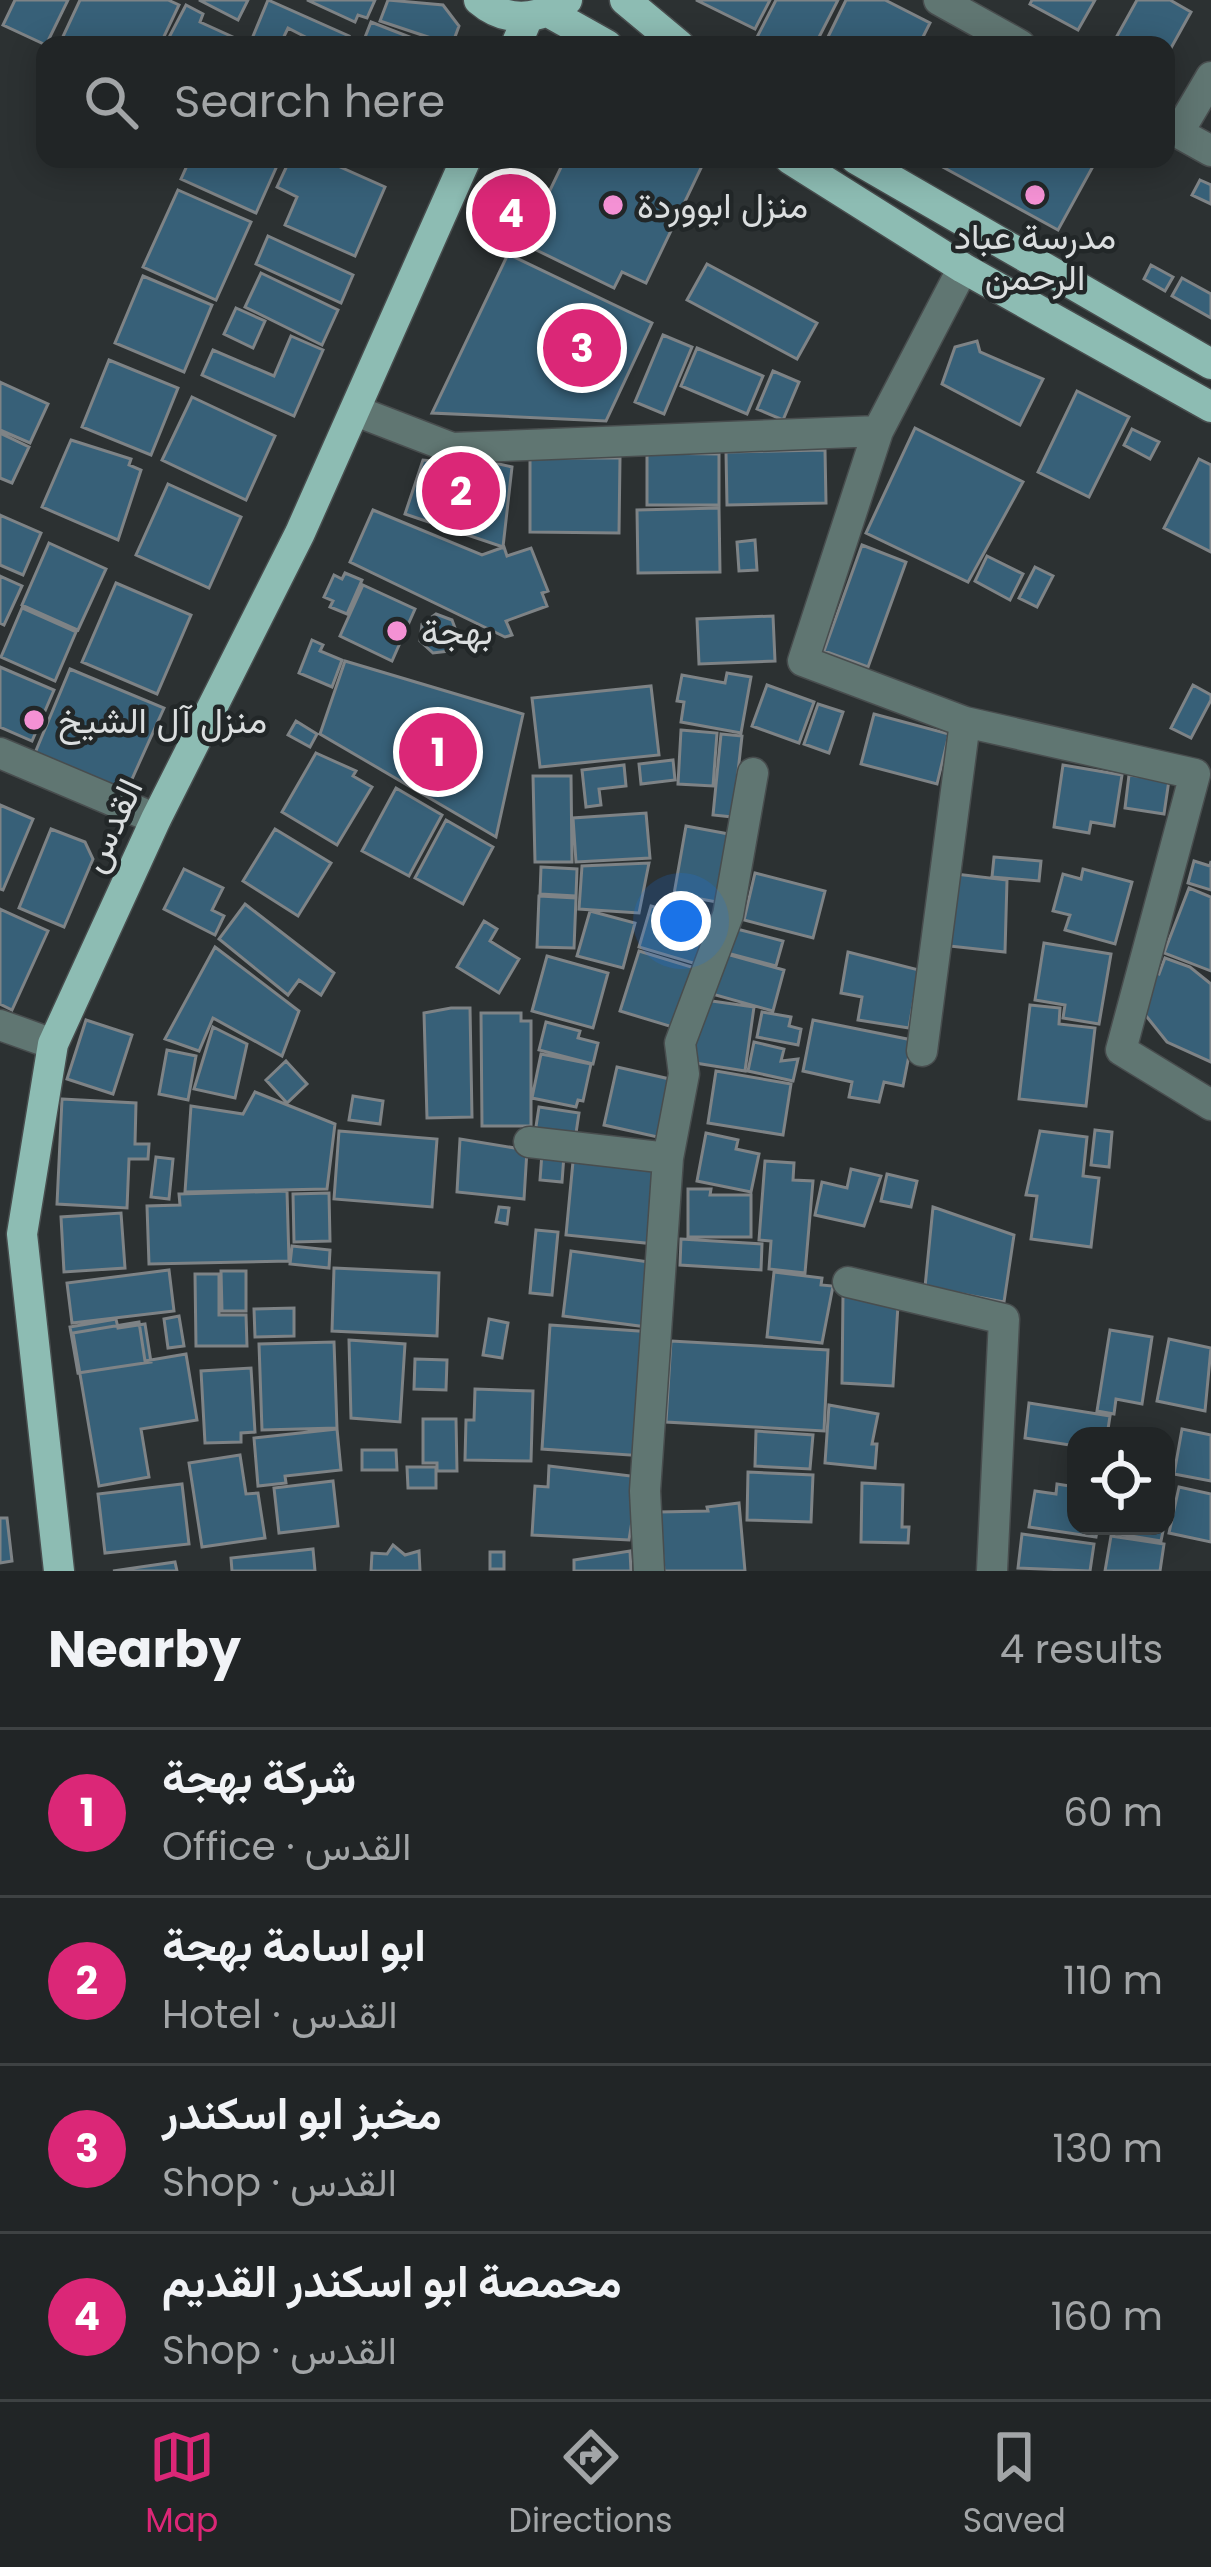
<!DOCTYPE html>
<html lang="en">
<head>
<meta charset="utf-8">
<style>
	:root { --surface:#212526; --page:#292d2e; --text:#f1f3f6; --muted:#a2a5a7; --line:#3e4243; --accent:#db2777 }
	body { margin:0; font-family:Poppins,Vazirmatn,sans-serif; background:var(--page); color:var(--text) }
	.controls { position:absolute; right:36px; bottom:36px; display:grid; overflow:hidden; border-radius:24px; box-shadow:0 6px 30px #0003 }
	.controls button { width:108px; height:108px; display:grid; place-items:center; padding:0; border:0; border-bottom:3px solid var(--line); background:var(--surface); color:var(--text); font:60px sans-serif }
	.you { position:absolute; left:681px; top:921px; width:42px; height:42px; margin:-30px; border:9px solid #fff; border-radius:50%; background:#1a73e8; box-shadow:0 0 0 18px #1a73e833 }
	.badge { display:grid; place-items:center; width:78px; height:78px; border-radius:50%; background:var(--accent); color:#fff; font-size:39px; font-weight:700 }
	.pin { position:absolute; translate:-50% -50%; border:6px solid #fff; box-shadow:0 3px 12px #0006 }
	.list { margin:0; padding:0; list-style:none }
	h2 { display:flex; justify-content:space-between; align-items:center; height:156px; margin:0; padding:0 48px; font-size:51px }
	h2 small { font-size:39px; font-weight:400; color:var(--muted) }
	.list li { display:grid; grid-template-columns:78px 1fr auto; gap:36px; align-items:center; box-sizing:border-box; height:168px; padding:0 48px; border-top:3px solid var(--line) }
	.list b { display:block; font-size:45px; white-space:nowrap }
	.list p { margin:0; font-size:39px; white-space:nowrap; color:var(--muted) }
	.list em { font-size:39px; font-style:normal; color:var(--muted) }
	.icon { flex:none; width:66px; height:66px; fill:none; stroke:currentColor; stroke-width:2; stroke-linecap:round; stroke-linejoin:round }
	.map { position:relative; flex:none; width:1211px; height:1571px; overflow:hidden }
	.search { position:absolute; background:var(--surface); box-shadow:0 6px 30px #0003; left:36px; right:36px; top:36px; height:132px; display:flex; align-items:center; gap:30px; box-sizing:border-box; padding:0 42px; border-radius:24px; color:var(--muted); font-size:45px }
	.sheet { height:828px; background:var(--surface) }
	nav { display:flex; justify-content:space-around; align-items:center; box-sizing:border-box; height:168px; border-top:3px solid var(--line); background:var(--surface); font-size:33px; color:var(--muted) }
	nav a { display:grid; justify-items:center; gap:6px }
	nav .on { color:var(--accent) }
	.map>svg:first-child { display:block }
	.building { fill:#376078; stroke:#7e8386; stroke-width:3 }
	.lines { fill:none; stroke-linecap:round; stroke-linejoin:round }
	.minor-casing { stroke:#484d4e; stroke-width:33 }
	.major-casing { stroke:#484d4e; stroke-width:33 }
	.minor { stroke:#607672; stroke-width:30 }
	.major { stroke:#8dbcb3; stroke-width:30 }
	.poi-dot { fill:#f491d4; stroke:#222728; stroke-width:4.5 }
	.labels { text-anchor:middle; stroke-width:9; stroke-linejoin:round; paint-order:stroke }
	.poi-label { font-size:36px; fill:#dbdedf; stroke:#222728; text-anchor:start }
	.street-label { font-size:36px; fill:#dbdedf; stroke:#222728 }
</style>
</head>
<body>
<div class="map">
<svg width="1211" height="1571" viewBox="0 0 1211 1571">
	<rect width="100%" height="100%" fill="#2c3132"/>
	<path class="building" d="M15 0H68L46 45 3 25Z
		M80 0H168L179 5 160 45H59Z
		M199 0H248L238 20Z
		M268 0 349 36 345 45H321L288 28 280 45 251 41Z
		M307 0H375L367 18 358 15 355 22Z
		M388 0 443 5 459 26 452 45 380 21Z
		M696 0H770L755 29Z
		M776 0H838L815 45H753Z
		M846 0H885L930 23 919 45H824Z
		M1032 0H1095L1078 30 1030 4Z
		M1137 0H1170L1191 12 1166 57V45H1112Z
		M186 5 203 14 200 22 235 38 232 45H165Z
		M371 22 430 45H362Z
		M190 159H280L256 213 181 179Z
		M290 159H322L385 187 355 256 285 225 297 197 277 187Z
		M565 159H688L702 166 646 283 622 272 614 288 524 244Z
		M928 159H1097L1058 230Z
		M1200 180 1211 185V204L1192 195Z
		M178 190 251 222 216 300 143 267Z
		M268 236 353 275 341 303 256 264Z
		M508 254 652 323 606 421 432 413Z
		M707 264 817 323 797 359 687 300Z
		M1151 265 1173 277 1165 291 1144 279Z
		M261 273 338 310 322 345 245 307Z
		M143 276 212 305 184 372 115 343Z
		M1182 278 1211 294V318L1172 296Z
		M236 308 265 321 253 348 224 334Z
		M663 335 692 347 664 414 635 402Z
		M291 336 323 350 294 416 202 375 213 350 274 376Z
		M977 341 980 352 1043 379 1020 425 942 384 955 347Z
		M697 348 763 376 747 414 681 386Z
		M109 360 178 388 151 455 82 427Z
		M773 371 799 382 783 420 757 409Z
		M0 382 48 404 30 443 0 430Z
		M1077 391 1129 417 1089 497 1038 472Z
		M192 397 275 436 246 500 162 460Z
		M915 428 1023 482 968 582 866 533Z
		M1132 429 1159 442 1150 459 1124 445Z
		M0 433 29 447 12 483 0 478Z
		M71 440 131 459 129 465 141 470 118 540 42 507Z
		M825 450 826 503 727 505 726 452Z
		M647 453 719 454V505H647Z
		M468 457 512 467 503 547 405 514 423 460 467 464Z
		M530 458H620L619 533 530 532Z
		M1199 459 1211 465V552L1164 528Z
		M168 484 241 517 209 588 136 555Z
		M719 508 720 572 638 573 637 510Z
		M373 510 482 555 504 547 507 556 531 548 548 591 542 593 547 606 506 621 512 635 505 637 350 562Z
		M0 515 41 533 23 575 0 565Z
		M755 540 757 570 739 571 737 542Z
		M49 543 106 569 78 630 22 605Z
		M862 545 906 562 868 667 824 651Z
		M987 556 1023 574 1010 600 975 581Z
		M1035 567 1053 576 1037 607 1019 598Z
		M345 573 362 580 347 614 330 607 333 601 324 597 334 575 342 579Z
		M0 576 22 586 4 625 0 623Z
		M116 583 191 615 157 694 82 662Z
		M363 585 415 609 392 661 340 636Z
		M22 608 76 632 55 681 1 657Z
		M436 614 452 620 458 636 449 651 433 653 420 641 422 624Z
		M773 616 775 661 699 664 697 619Z
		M312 640 323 645 320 651 342 660 332 687 299 673Z
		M345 661 523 714 496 837 320 734Z
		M0 667 54 690 32 741 0 727Z
		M70 669 164 708 132 779 109 788 35 753Z
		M727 673 751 677 741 733 681 722 684 702 677 701 682 675 725 683Z
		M767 685 814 702 799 743 752 726Z
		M1193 685 1211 695V700L1191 738 1171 728Z
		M651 686 659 755 540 767 532 698Z
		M818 704 843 712 829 753 804 744Z
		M874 714 949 734 937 784 861 764Z
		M296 721 317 734 310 747 288 735Z
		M681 730 717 733 713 786 678 784Z
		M721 734 742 736 733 817 713 815Z
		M316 753 356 771 353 776 372 787 337 845 282 812Z
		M673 760 675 780 641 784 639 764Z
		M624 765 626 786 599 789 601 805 586 807 582 770Z
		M1063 765 1122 775 1114 826 1091 822 1089 833 1054 827Z
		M1129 775 1169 780 1164 814 1125 808Z
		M533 776H571L572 862H535Z
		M396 788 442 815 409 876 362 851Z
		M0 805 33 819 3 890 0 889Z
		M646 813 650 858 576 862 573 818Z
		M446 820 493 847 463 904 415 878Z
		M686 826 734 835 722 903 674 894Z
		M51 829 85 842 93 859 64 927 19 908Z
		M275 829 331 863 298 916 243 881Z
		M994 857 1041 861 1039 881 992 877Z
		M1194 861 1210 866 1211 861V890L1188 883Z
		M649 863 639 913 579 909 582 866Z
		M541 867 577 869 576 896 540 894Z
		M184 869 223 888 212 910 224 916 215 935 164 909Z
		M1083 869 1132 882 1115 944 1065 930 1070 915 1053 911 1063 874 1081 879Z
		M755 873 825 891 813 938 744 920Z
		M947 873 1007 880 1005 952 940 945Z
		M1189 888 1211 897V971L1164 953Z
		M539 896 576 898 574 948 537 947Z
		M245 904 334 973 321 995 299 980 288 995 219 939Z
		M651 906 715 925 703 966 639 947Z
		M0 909 48 931 12 1010 0 1004Z
		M590 911 635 923 623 968 577 956Z
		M484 921 497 929 490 941 519 959 499 993 457 967Z
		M733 928 783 941 776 966 727 953Z
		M1044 943 1111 954 1099 1024 1063 1018 1065 1005 1035 1000Z
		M215 947 299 1011 282 1056 213 1018 199 1051 165 1039Z
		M639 951 698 969 679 1029 620 1011Z
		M848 952 919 970 909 1028 858 1020 862 997 841 993Z
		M723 953 784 970 773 1011 712 994Z
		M547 956 608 973 593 1028 532 1011Z
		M1165 958 1190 967 1211 984V1062L1167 1042 1143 1012 1151 970 1159 974Z
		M698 999 754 1007 745 1071 689 1062Z
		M1030 1005 1060 1008 1059 1024 1095 1028 1086 1106 1019 1099Z
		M451 1008H470L472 1117 427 1118 424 1013Z
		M762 1012 791 1017 789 1026 801 1029 798 1045 757 1037Z
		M481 1013H521V1021H531V1126H482Z
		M86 1020 132 1035 113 1094 67 1079Z
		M813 1020 912 1040 903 1086 884 1082 879 1102 849 1097 852 1082 803 1071Z
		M546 1022 580 1031 578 1038 598 1043 593 1064 539 1050Z
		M213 1027 247 1044 235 1098 194 1089Z
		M754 1042 784 1049 781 1061 798 1059 793 1081 748 1071Z
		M167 1050 196 1056 188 1100 159 1094Z
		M541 1054 591 1064 583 1101 578 1100 576 1107 532 1098Z
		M286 1061 307 1084 287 1103 266 1080Z
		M617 1067 674 1080 662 1138 604 1125Z
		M716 1071 791 1084 783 1135 708 1123Z
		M255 1092 335 1124 327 1189 185 1192 191 1106 243 1114Z
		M353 1096 383 1101 380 1124 349 1120Z
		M62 1099 136 1103 135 1144H149L148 1159H129L127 1208 57 1204Z
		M539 1107 579 1113 575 1140 535 1133Z
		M1095 1130 1112 1132 1109 1167 1091 1165Z
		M339 1131 437 1139 432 1207 334 1199Z
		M1040 1131 1087 1137 1083 1176 1099 1178 1091 1247 1031 1239 1037 1196 1026 1195Z
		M706 1133 738 1140 736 1149 759 1154 751 1192 697 1181Z
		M460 1139 527 1150 524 1199 457 1192Z
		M574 1151 663 1160 655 1244 566 1235Z
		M542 1153 564 1155 562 1182 540 1180Z
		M156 1157 173 1159 169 1199 151 1197Z
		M765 1161 794 1163 793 1180 813 1181 805 1273 769 1269 771 1241 759 1240Z
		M851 1169 881 1176 864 1226 815 1215 822 1182 847 1188Z
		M887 1174 917 1181 911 1207 881 1201Z
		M688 1189H711L710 1195H751V1237H688Z
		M287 1191 289 1261 149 1264 147 1206 180 1205 179 1194Z
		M329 1193 330 1241 294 1242 293 1194Z
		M499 1207 509 1208 507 1224 496 1222Z
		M933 1207 1014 1235 1004 1302 925 1287Z
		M121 1213 125 1268 64 1272 61 1217Z
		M536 1230 558 1232 552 1295 530 1293Z
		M681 1239 762 1244 761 1270 680 1265Z
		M292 1246 330 1250 329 1268 290 1264Z
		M571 1251 656 1263 647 1327 563 1316Z
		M334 1268 439 1273 437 1336 332 1331Z
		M169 1270 174 1311 72 1323 67 1283Z
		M221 1271H246V1311H222Z
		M774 1272 822 1278 821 1285 833 1286 822 1343 767 1337Z
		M195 1274H219V1315H246L247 1346H196Z
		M843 1295 898 1305 893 1386 842 1383Z
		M294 1308V1336L255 1337 254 1309Z
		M179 1316 184 1346 168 1348 164 1319Z
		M116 1319 118 1328 145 1324 151 1362 78 1373 70 1327Z
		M489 1319 508 1323 502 1358 483 1355Z
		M139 1322 145 1361 186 1354 197 1420 141 1429 149 1477 99 1486 73 1333Z
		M550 1325 653 1332 644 1456 542 1449Z
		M1110 1330 1152 1337 1142 1404 1116 1399 1114 1414 1097 1411Z
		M1169 1339 1211 1348 1205 1411 1157 1401Z
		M349 1340 405 1344 400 1422 351 1418Z
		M671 1341 828 1350 824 1431 666 1422Z
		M334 1342 337 1428 262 1430 259 1344Z
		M415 1359 447 1360 446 1390 414 1389Z
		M251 1368 255 1432 241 1433V1442L205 1443 201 1371Z
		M475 1389 533 1391 531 1461 465 1460 466 1420H474Z
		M1029 1403 1110 1416 1107 1436H1076V1446L1025 1438Z
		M829 1405 878 1414 872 1444H877L875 1468 825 1463Z
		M423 1419H456L457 1471H437V1463H423Z
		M337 1429 341 1470 285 1476 286 1483 258 1486 254 1438Z
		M1182 1429 1211 1435V1481L1174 1474Z
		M756 1431 813 1435 810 1469 755 1466Z
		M362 1450H396L397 1470H362Z
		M240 1455 246 1494 258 1493 265 1538 202 1547 189 1463Z
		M549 1466 639 1477 629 1540 532 1535 535 1486 548 1487Z
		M407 1467H436V1488H408Z
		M748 1472 813 1475 811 1522 747 1520Z
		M333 1481 338 1526 279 1533 274 1488Z
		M862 1483 903 1485 902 1527H909L908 1543 861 1542Z
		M182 1484 189 1544 105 1553 98 1494Z
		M1057 1484 1076 1487V1526H1098L1096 1537 1029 1527 1035 1491 1056 1494Z
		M1179 1487 1211 1494V1542L1169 1533Z
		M739 1503 745 1571H664L659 1512 708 1511 707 1507Z
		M0 1518H7L12 1561 0 1563Z
		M1101 1526H1164L1161 1541 1101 1531Z
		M1022 1534 1094 1544 1090 1571 1018 1568Z
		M1111 1536 1164 1544 1160 1571H1105Z
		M393 1545 405 1555 419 1551 420 1571H371L372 1553 387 1554Z
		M313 1549 315 1571H232L231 1558Z
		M630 1551 631 1571H574V1560Z
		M490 1552H504V1569H490Z
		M175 1562 177 1571H113Z"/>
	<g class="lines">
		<g class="minor-casing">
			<path id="minor" d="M939 0 1020 45
				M1166 126 1211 151
				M1178 133 1211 77
				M963 268 878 431 803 661 965 722 1195 774 1121 1050 1211 1105
				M356 411 452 448 878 431
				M0 753 156 819
				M0 1025 53 1044
				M922 1051 965 722
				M529 1142 668 1158
				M848 1282 1004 1319 992 1571
				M649 1571 645 1491 668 1158 684 1074 680 1043 728 915 753 773"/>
		</g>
		<g class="major-casing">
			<path id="major" d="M479 0C507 24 539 20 567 0
				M625 0 679 45
				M548 12 607 45
				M516 45 528 17
				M790 159 963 268 1211 407
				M856 159 1211 364
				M59 1571 22 1234 53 1044 156 819 300 533 466 159"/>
		</g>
		<use href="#minor" class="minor"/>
		<use href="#major" class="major"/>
	</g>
	<g class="poi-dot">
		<circle cx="1035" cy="195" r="12"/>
		<circle cx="613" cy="205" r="12"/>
		<circle cx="397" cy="631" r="12"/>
		<circle cx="34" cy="720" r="12"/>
	</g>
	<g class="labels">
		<g class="poi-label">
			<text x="637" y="218">منزل ابووردة</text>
			<text x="1035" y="249" text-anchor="middle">مدرسة عباد<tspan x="1035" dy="41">الرحمن</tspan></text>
			<text x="421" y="644">بهجة</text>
			<text x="58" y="733">منزل آل الشيخ</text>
		</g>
		<g class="street-label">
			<text transform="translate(111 825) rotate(-65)" y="13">القدس</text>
		</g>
	</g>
</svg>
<div class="controls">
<button><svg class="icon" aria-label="locate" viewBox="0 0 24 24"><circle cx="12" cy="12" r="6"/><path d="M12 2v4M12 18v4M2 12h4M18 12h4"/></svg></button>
</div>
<div class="you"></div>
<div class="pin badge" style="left:438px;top:752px">1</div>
<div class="pin badge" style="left:461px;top:491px">2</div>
<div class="pin badge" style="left:582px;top:348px">3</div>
<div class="pin badge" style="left:511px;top:213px">4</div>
<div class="search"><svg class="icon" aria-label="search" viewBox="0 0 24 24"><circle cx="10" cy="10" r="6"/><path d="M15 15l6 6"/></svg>Search here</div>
</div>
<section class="sheet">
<h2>Nearby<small>4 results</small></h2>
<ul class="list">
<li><span class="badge">1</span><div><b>شركة بهجة</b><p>Office · القدس</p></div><em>60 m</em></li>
<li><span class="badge">2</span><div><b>ابو اسامة بهجة</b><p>Hotel · القدس</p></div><em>110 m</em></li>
<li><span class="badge">3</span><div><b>مخبز ابو اسكندر</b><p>Shop · القدس</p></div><em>130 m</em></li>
<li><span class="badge">4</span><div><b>محمصة ابو اسكندر القديم</b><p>Shop · القدس</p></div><em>160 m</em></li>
</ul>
</section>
<nav>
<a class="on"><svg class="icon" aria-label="map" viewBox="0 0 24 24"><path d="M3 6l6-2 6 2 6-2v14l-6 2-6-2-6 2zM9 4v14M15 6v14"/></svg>Map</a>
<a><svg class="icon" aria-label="directions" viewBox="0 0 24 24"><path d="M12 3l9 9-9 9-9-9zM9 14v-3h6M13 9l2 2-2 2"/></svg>Directions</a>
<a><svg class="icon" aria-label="saved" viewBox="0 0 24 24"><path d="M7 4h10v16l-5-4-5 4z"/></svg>Saved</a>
</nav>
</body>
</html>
